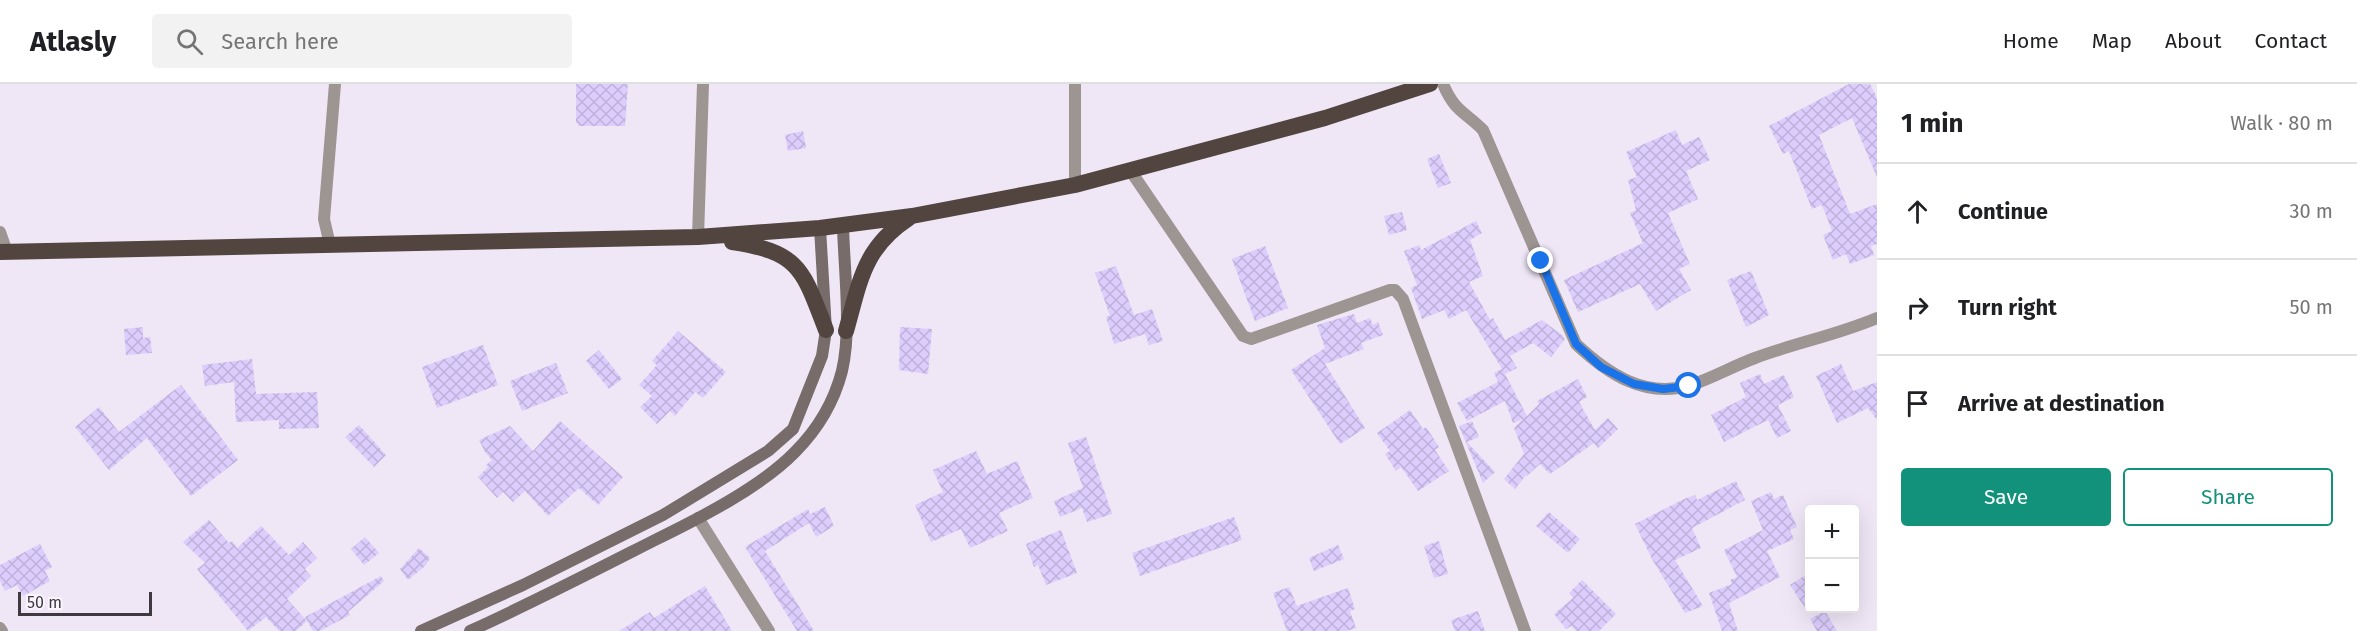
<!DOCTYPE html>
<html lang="en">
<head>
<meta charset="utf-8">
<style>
	:root { --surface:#fff; --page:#f2f2f2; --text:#202124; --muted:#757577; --line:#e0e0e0; --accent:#12927a }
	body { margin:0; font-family:"Fira Sans",sans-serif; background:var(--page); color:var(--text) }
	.controls { position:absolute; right:18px; bottom:18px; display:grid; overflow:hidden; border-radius:6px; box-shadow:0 6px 24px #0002 }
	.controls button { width:54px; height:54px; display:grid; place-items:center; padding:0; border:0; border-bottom:2px solid var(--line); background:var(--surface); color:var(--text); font:30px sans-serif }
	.scale { position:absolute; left:18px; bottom:15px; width:134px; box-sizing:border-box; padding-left:6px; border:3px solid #3d3a40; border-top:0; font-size:16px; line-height:21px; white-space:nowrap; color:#3d3a40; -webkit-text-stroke:4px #fbf5ff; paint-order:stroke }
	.stop { position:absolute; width:18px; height:18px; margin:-14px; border:4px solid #1a73e8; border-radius:50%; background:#fff }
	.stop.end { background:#1a73e8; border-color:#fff; box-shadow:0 2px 6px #0008 }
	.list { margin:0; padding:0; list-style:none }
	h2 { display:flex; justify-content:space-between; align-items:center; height:78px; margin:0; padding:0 24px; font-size:26px }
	h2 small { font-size:20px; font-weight:400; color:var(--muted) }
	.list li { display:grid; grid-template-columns:39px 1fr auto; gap:18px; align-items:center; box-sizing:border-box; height:96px; padding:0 24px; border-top:2px solid var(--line) }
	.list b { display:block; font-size:22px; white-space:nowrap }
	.list em { font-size:20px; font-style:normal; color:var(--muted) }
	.actions { display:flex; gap:12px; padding:18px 24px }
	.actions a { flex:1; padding:14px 0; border:2px solid var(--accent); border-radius:6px; text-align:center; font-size:21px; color:var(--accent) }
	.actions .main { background:var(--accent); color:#fff }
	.icon { flex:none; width:33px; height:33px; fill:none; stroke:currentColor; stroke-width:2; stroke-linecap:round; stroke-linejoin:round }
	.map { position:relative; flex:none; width:1877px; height:547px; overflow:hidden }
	header { display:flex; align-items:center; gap:36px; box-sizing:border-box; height:84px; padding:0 30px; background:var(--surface); border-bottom:2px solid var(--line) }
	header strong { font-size:28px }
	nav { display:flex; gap:33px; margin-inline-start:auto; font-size:21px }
	.search { width:420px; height:54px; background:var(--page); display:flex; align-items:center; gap:15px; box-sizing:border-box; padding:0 21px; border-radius:6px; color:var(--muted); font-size:22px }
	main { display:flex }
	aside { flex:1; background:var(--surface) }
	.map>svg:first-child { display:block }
	.building { fill:url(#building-cross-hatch) }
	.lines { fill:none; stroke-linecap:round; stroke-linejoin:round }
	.minor { stroke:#9d9592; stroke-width:12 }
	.secondary { stroke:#776c69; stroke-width:12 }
	.trunk { stroke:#52443f; stroke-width:16 }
	.route { stroke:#1a73e8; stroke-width:8 }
</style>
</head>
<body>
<header>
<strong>Atlasly</strong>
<div class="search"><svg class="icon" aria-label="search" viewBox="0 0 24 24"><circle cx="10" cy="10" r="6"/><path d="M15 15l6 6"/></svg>Search here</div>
<nav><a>Home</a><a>Map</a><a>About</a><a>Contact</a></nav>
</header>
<main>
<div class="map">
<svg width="1877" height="547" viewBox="0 0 1877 547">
	<defs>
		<pattern id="building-cross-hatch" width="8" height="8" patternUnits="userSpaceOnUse" patternTransform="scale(1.5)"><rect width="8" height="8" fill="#dccdfd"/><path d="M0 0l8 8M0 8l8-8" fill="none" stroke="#beb1da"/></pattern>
	</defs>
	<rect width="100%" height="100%" fill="#efe6f6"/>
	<path class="building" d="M576 0H628L625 42H578V39H576Z
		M1849 0H1870L1877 14V93L1852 34 1819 51 1850 130 1877 120V160L1871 162 1874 171 1850 180 1846 170 1833 176 1823 151 1832 147 1822 121 1812 125 1789 67 1783 70 1769 42Z
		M1676 46 1682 61 1699 53 1710 76 1686 87 1698 115 1668 129 1690 180 1679 185 1691 206 1656 227 1640 200 1578 228 1564 196 1643 159 1630 129 1636 126 1628 96 1637 93 1626 68Z
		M803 47 806 64 788 67 785 51Z
		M1439 70 1451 99 1438 104 1427 75Z
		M1402 128 1407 146 1389 151 1384 132Z
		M1476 137 1482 149 1470 156 1483 192 1469 198 1490 236 1493 234 1505 256 1542 236 1563 252 1565 255 1551 273 1533 259 1510 272 1517 284 1505 290 1527 332 1539 320 1537 317 1578 295 1587 313 1579 318 1595 346 1608 334 1618 345 1598 364 1594 359 1550 390 1540 380 1527 392 1526 391 1515 405 1504 395 1524 370 1514 344 1523 335 1513 339 1505 317 1467 337 1457 319 1498 298 1494 289 1502 285 1466 226 1449 235 1444 226 1422 235 1411 204 1417 201 1404 167 1419 161 1421 166Z
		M1265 162 1288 224 1255 237 1232 175Z
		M1116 182 1134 231 1152 225 1163 257 1149 261 1145 250 1114 260 1106 233 1110 232 1095 189Z
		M1751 187 1769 231 1746 243 1727 196Z
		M1354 230 1357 239 1370 234 1373 241 1378 238 1383 251 1361 259 1364 265 1325 280 1365 344 1340 360 1291 286 1325 264 1317 241Z
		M143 243V254L150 253 152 269 126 271 124 245Z
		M900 243 932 245 928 290 899 286Z
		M678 247 726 288 703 314 695 308 675 332 670 327 657 340 640 323 652 312 639 301 657 281 652 277Z
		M483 261 498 301 437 324 422 283Z
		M599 266 622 295 609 305 586 277Z
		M252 275 256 310 317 308 319 344 279 345V336L236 338 234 298 205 302 202 281Z
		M556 279 568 309 522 327 510 297Z
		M1841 280 1853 307 1877 298V336L1868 324 1837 339 1816 292Z
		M1760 290 1764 300 1784 291 1794 313 1778 321 1791 347 1777 354 1768 336 1724 358 1711 331 1746 313 1740 299Z
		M181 301 238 376 191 412 147 354 109 386 75 343 99 323 119 348Z
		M1410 326 1423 345 1426 343 1439 363 1435 366 1449 387 1418 407 1401 383 1396 387 1385 370 1390 367 1377 349Z
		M560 337 623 393 598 421 579 404 548 432 525 407 513 418 503 408 497 414 478 393 488 383 486 381 492 376 485 368 479 356 510 342 533 367Z
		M1472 337 1479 353 1467 358 1495 388 1483 399 1459 342Z
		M359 341 386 371 374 383 345 353Z
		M1086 353 1112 430 1087 438 1082 424 1060 433 1054 417 1083 404 1068 359Z
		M976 367 987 390 1017 377 1033 414 999 429 1008 447 970 464 961 445 931 458 915 421 943 408 933 386Z
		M1736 397 1745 416 1692 444 1701 464 1675 476 1703 522 1685 529 1652 475 1635 440 1684 415 1695 411 1697 416Z
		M1771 408 1774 415 1783 411 1797 443 1790 446 1794 455 1767 467 1780 493 1729 519 1738 547H1722L1709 509 1732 500 1730 496 1737 493 1724 466 1763 446 1751 417Z
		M825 423 834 442 816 453 809 439 765 467 814 547H797L745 463 808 425 810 430Z
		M1549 428 1580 455 1568 469 1536 442Z
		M1234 433 1242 456 1140 492 1132 469Z
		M209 436 229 459 232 457 237 464 261 442 289 471 303 458 317 474 305 485 311 492 287 515 307 537 296 547H279L266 533 248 547 197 485 205 479 183 458Z
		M1061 446 1077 489 1046 501 1038 481 1034 483 1026 460Z
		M365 453 379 469 364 481 351 465Z
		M1439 457 1448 490 1434 494 1424 462Z
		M40 460 52 483 45 487 50 497 23 512 17 501 5 507 0 497V481Z
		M1338 461 1344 475 1314 487 1309 474Z
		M419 464 430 474 425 482 408 496 400 485Z
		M381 492 384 497 348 528 350 531 320 547H313L305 533Z
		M1804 492 1809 500V530L1790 501Z
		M1582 496 1616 530 1599 547H1576L1571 542 1566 545 1554 530 1573 514 1569 509Z
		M705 502 732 547H619L650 528 654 534Z
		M1289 503 1297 522 1348 504 1355 525 1350 527 1356 544 1347 547H1287L1273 509Z
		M1478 527 1485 547H1455L1451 536Z
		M1825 527 1837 547H1817L1810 535Z"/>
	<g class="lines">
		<path class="minor" d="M1443 0C1455 28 1464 27 1483 46L1576 260C1608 290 1645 315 1691 301 1713 294 1733 282 1755 274 1795 259 1837 251 1877 234
			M1130 86 1243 252 1251 255 1390 206H1395L1403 215 1525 547
			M1075 101V0
			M0 148 7 168
			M698 153 703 0
			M330 161 324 135 335 0
			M698 434 769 547
			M0 544 2 547"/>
		<path class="secondary" d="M421 547 523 501 663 431 768 367 793 345 822 272 826 246 820 144
			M470 547C532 519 592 488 653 457 698 435 760 404 795 368 817 346 834 318 842 287 852 245 844 185 843 142"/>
		<path class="trunk" d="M732 158C801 168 803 187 826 246
			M0 168 698 153 820 144 912 132 1075 101 1325 34 1430 0
			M846 247C860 198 863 164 909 134"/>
	</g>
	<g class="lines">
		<path class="route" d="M1541 177 1576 260 1601 283 1634 300 1663 305 1689 302"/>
	</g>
</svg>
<div class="controls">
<button>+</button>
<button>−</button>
</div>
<div class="scale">50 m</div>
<div class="stop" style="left:1689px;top:302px"></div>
<div class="stop end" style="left:1541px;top:177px"></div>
</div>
<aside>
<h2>1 min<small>Walk · 80 m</small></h2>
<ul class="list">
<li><svg class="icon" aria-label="ahead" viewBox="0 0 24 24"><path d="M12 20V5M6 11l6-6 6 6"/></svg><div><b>Continue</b></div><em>30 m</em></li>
<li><svg class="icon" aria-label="right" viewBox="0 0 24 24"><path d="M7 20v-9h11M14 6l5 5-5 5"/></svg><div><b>Turn right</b></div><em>50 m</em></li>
<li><svg class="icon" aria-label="arrive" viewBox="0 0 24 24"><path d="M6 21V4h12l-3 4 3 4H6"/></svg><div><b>Arrive at destination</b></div></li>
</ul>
<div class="actions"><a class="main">Save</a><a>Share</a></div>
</aside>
</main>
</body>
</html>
